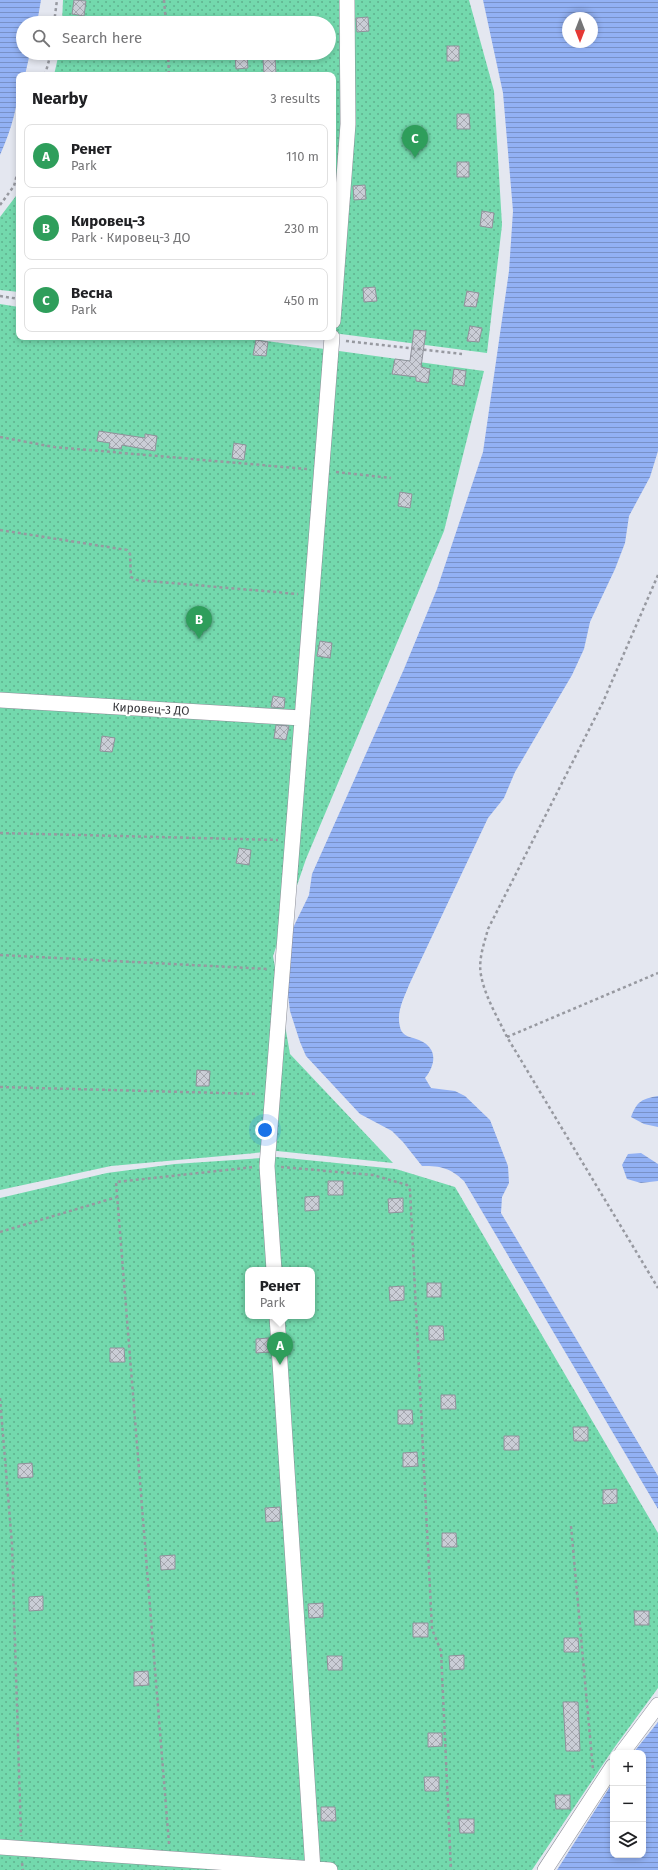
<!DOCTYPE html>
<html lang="en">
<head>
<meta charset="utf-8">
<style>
	:root { --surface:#fff; --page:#f2f2f2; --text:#202124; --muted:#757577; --line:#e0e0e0; --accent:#bf5d21 }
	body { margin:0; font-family:"Fira Sans",sans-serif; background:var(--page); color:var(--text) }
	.controls { position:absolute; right:12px; bottom:12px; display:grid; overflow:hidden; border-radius:8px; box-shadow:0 2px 6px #0003 }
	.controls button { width:36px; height:36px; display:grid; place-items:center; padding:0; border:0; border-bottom:1px solid var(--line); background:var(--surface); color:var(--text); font:20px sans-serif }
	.compass { position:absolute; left:562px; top:12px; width:36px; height:36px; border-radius:50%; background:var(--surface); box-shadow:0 2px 6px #0003; rotate:180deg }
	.you { position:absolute; left:265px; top:1130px; width:14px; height:14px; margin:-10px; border:3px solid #fff; border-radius:50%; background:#1a73e8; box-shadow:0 0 0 6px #1a73e833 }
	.badge { display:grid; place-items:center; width:26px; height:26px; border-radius:50%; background:var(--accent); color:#fff; font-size:13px; font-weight:700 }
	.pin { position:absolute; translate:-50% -33px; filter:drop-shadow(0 1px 2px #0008) }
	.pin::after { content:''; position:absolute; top:21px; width:14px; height:12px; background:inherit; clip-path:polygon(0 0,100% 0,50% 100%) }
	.popup { position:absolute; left:245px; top:1267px; width:70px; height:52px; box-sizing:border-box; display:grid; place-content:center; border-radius:8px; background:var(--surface); filter:drop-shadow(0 1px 3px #0005); font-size:13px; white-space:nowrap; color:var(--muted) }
	.popup b { font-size:15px; color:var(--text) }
	.popup::after { content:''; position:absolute; left:50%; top:100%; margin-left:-8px; border:8px solid transparent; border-top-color:var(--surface) }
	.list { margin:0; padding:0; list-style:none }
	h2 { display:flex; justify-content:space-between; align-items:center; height:52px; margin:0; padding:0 16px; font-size:17px }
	h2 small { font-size:13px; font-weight:400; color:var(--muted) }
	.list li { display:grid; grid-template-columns:26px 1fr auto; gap:12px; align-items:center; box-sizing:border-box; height:64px; margin:0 8px 8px; padding:0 8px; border:1px solid var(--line); border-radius:8px }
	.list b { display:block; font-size:15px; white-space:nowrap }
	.list p { margin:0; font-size:13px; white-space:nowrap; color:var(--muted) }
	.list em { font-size:13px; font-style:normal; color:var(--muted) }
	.icon { flex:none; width:22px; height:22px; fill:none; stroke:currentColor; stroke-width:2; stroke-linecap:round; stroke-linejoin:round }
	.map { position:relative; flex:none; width:658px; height:1870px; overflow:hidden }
	.search { position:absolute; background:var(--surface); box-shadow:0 2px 6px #0003; left:16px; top:16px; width:320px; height:44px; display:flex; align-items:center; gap:10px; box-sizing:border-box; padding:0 14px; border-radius:22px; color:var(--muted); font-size:15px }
	.panel { position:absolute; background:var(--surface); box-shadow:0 2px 6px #0003; left:16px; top:72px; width:320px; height:268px; border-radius:8px }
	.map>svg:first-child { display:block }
	.grass { fill:url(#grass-dots); fill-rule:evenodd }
	.water { fill:url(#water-rules); fill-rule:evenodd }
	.building { fill:url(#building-cross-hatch); stroke:#8f919a }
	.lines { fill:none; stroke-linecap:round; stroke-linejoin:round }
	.minor-casing { stroke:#8c8e97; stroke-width:16 }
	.path { stroke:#9799a0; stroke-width:2.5; stroke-dasharray:3 3; stroke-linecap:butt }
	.minor { stroke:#fff; stroke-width:15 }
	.labels { text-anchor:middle; stroke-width:4; stroke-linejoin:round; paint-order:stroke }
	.street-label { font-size:12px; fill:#38393d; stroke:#fff }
</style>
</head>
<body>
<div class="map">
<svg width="658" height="1870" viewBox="0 0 658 1870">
	<defs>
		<pattern id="grass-dots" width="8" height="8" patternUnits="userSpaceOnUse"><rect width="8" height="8" fill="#73d9ad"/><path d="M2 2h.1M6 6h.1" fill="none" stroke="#5fb18e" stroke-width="1.8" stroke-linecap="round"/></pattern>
		<pattern id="water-rules" width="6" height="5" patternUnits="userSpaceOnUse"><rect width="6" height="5" fill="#92b1f4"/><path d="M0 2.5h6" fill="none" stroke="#7891c7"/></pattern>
		<pattern id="building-cross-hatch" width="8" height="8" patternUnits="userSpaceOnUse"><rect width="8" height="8" fill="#cacdd6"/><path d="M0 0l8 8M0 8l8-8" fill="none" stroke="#a5a7af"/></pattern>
	</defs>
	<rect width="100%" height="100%" fill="#e4e7f0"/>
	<path class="grass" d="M63 0H469L494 91 502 225 487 353 333 333V75H54L59 53H329V23H62Z
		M19 192V292L0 290V217Z
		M0 304 19 307V337H238L484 371 444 531 306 859 273 956 290 1054 393 1163 277 1151 111 1166 0 1190Z
		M277 1157 396 1169 455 1187 658 1533V1688L614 1748 532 1870H0V1198L107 1173 175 1164ZM248 1270H312V1316H248Z"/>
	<path class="water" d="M0 0H41L37 23H23V53H30L25 75H19C19 104 12 128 0 155Z
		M483 0H658V451L650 477 629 516 625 543 615 569 590 622 584 649 572 675 515 772 504 798 488 818 409 985C404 998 396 1012 400 1027 402 1037 412 1037 419 1040 438 1048 436 1064 425 1078L431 1088 455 1091 465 1096 490 1120 508 1166 509 1183 502 1197 501 1213 658 1476V1509L464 1181C450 1168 442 1166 422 1166L403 1142 392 1131 360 1114 306 1056 300 1042 290 1011 286 979 290 934 309 895 312 874 404 669 437 589 483 452 509 271 513 211 503 93ZM568 18H592V42H568Z
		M658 1096V1127L644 1124 631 1117C637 1101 642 1099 658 1096Z
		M641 1153 658 1164V1181L641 1183 627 1179 622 1165 628 1154Z
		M658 1722V1870H557L613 1782V1855H643V1753H633Z"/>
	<path class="building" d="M74 0 86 1 84 16 72 14Z
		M368 17 369 31 357 32 356 18Z
		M447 46H459V61H447Z
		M247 54 248 68 236 69 235 55Z
		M275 58 276 73 264 74 263 59Z
		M457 114H469L470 129H457Z
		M457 162H469V177H457Z
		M365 185 366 199 354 200 353 186Z
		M482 211 494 213 492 228 480 226Z
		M375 287 377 301 364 302 363 288Z
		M467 291 479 293 476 307 464 306Z
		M470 326 482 328 479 342 467 341Z
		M414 330 426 331 421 367 430 369 428 383 416 381V377L392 374 395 359 410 361Z
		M256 340 268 342 266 356 253 355Z
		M454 369 466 371 464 386 452 384Z
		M99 431 145 438V434L157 436 155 451 122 445 121 449 109 448 110 443 97 441Z
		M234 443 246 445 244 460 232 458Z
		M400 492 412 494 410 508 398 506Z
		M320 641 332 643 330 658 317 656Z
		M273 696 285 698 284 708 271 707Z
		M276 725 289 726 286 740 274 738Z
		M102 736 115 738 112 752 100 751Z
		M239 848 251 850 249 865 236 863Z
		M197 1070 210 1071 209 1086H196Z
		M328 1181H343V1195H328Z
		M319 1196V1210L305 1211V1197Z
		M403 1198V1212L389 1213 388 1199Z
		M427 1283H441V1297H427Z
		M404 1286V1300L390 1301 389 1287Z
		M429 1326H443L444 1340H429Z
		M269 1338 270 1352 256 1353V1339Z
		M110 1348H124L125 1362H110Z
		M441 1395H455L456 1409H441Z
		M398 1410H412L413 1424H398Z
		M573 1427H588V1441H574Z
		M504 1436H519V1450H504Z
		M417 1452 418 1466 403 1467V1453Z
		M32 1463 33 1477 18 1478V1464Z
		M617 1489V1503L603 1504V1490Z
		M280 1507V1521L266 1522 265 1508Z
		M442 1533H456L457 1547H442Z
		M175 1555V1569L161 1570 160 1556Z
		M43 1596V1610L29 1611V1597Z
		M323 1603V1617L309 1618 308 1604Z
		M634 1611H649V1625H635Z
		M413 1623H428V1637H413Z
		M564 1638H578L579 1652H564Z
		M464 1655V1669L450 1670 449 1656Z
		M327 1656H342V1670H328Z
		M148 1671 149 1685 134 1686V1672Z
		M563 1702H578L580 1751H566Z
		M428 1733H442V1746L428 1747Z
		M424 1777H439V1791H425Z
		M555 1795H570V1809H556Z
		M321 1807H335L336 1821H321Z
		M459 1819H474V1833H460Z"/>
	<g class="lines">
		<g class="minor-casing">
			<path id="minor" d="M333 321 348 124 347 0
				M0 700 302 718
				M274 1270 267 1166 332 337
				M277 1316 313 1870
				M622 1753 658 1705
				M0 1847 330 1870
				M545 1870 613 1766"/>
		</g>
		<path class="path" d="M164 0 166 23
			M54 23 57 0
			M168 53 169 75
			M45 75 51 53
			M0 205 14 186 19 167
			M0 296 19 299
			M346 341 462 354
			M0 437 54 447 307 469
			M336 472 391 478
			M0 530 127 550 130 554 131 577 137 580 298 594
			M658 575 603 702 488 929C484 944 478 960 481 975 485 997 498 1018 507 1037L658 1288
			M0 833 278 840
			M0 955 268 969
			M507 1037 658 973
			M0 1087 258 1094
			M281 1167 373 1175 407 1185 410 1190 432 1629 441 1651 451 1870
			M0 1232 117 1197
			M0 1398 12 1544 21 1836
			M571 1526 593 1770
			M169 1844 116 1182 254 1167
			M22 1863 23 1870"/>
		<use href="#minor" class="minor"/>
	</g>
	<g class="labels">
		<g class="street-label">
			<text transform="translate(151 709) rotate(3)" y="4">Кировец-3 ДО</text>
		</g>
	</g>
</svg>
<div class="controls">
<button>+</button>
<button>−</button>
<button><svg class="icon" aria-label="layers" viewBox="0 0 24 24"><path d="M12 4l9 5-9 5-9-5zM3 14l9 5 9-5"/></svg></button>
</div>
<svg class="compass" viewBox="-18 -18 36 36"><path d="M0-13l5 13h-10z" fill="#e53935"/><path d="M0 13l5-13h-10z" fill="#757577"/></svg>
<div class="you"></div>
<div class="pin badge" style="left:280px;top:1365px;background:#2e9e5b">A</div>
<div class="popup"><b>Ренет</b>Park</div>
<div class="pin badge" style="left:199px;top:639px;background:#2e9e5b">B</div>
<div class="pin badge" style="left:415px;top:158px;background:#2e9e5b">C</div>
<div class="search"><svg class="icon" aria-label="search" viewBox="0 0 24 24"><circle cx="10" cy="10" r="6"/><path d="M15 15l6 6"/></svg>Search here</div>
<section class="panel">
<h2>Nearby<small>3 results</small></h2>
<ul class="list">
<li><span class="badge" style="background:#2e9e5b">A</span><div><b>Ренет</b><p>Park</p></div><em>110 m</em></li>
<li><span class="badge" style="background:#2e9e5b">B</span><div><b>Кировец-3</b><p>Park · Кировец-3 ДО</p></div><em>230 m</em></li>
<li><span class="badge" style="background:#2e9e5b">C</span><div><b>Весна</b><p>Park</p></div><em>450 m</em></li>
</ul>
</section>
</div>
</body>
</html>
